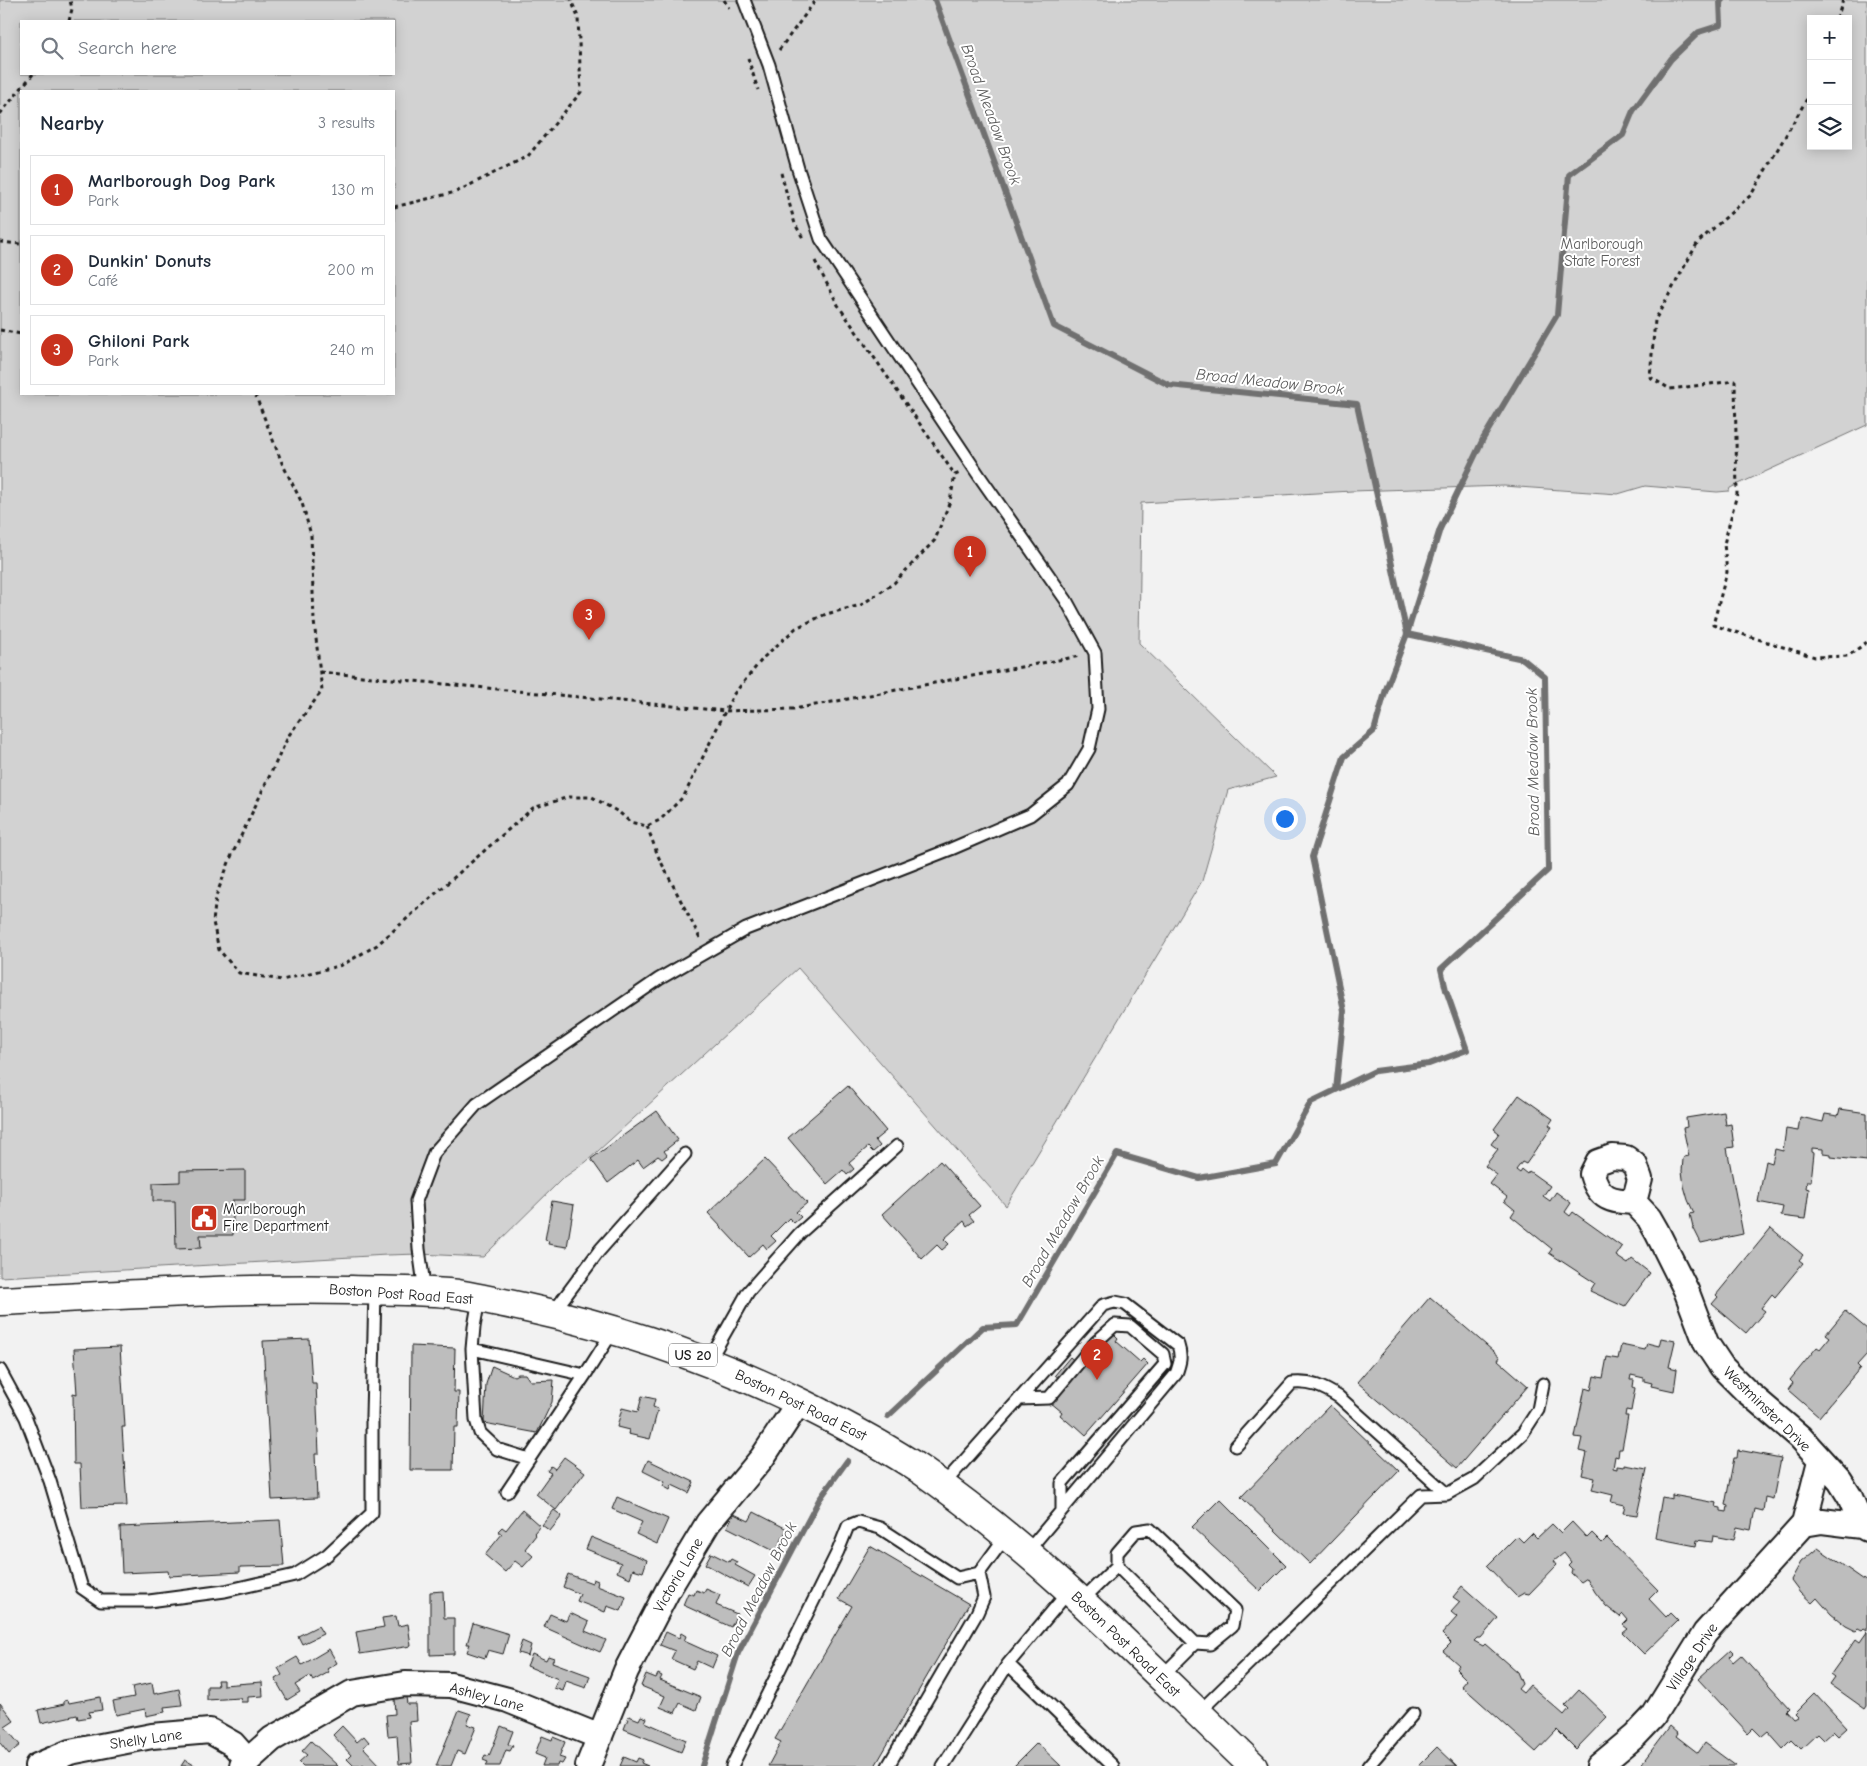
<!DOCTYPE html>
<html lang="en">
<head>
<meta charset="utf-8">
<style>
	:root { --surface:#fff; --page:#f6f6f7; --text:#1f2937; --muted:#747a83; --line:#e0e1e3; --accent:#c8321e }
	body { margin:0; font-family:"Comic Neue",sans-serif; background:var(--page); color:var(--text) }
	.controls { position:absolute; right:15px; top:15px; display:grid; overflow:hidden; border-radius:0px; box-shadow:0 2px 12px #0003 }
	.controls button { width:45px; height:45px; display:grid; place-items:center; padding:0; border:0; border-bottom:1px solid var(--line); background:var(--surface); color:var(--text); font:25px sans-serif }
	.you { position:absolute; left:1284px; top:818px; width:18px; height:18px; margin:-12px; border:4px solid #fff; border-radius:50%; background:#1a73e8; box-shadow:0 0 0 8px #1a73e833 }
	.badge { display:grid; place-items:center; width:32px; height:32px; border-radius:50%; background:var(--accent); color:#fff; font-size:16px; font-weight:700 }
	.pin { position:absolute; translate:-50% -41px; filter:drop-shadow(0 1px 2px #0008) }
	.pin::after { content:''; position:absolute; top:26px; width:18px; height:15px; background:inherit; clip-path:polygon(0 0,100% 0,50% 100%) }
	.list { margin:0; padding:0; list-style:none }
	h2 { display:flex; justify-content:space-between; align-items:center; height:65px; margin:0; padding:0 20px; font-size:21px }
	h2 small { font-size:16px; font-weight:400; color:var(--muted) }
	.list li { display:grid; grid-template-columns:32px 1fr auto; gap:15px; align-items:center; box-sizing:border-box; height:70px; margin:0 10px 10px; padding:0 10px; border:1px solid var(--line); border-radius:0px }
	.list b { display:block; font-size:19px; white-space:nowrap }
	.list p { margin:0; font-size:16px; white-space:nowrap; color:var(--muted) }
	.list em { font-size:16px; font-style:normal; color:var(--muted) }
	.icon { flex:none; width:28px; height:28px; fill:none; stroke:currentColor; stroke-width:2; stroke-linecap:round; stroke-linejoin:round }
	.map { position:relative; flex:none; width:1867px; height:1766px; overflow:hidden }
	.search { position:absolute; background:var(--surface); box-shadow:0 2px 12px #0003; left:20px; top:20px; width:375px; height:55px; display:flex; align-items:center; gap:12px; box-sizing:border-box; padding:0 18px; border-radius:0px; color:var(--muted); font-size:19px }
	.panel { position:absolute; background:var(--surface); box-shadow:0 2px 12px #0003; left:20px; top:90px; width:375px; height:305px; border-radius:0px }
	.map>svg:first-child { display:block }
	.green { fill:#d2d2d2; stroke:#777; fill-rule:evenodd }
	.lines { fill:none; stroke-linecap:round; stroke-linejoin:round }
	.stream { stroke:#707070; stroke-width:6 }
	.building { fill:#bdbdbd; stroke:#1c1c1c }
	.lane-casing { stroke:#1c1c1c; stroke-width:15 }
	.street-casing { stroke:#1c1c1c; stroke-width:28 }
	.primary-casing { stroke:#1c1c1c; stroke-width:31 }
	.path { stroke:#1c1c1c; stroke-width:3; stroke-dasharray:4 4; stroke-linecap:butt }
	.lane { stroke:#fff; stroke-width:11 }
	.street { stroke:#fff; stroke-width:24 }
	.primary { stroke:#fff; stroke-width:28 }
	.labels { text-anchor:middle; stroke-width:4; stroke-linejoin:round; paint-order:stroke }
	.shield { fill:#fff; stroke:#606060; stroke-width:1 }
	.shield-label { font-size:14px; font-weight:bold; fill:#1c1c1c }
	.park-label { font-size:15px; fill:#5c5c5c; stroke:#fff }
	.poi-label { font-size:15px; fill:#1c1c1c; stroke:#fff; text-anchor:start }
	.street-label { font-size:15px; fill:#1c1c1c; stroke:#fff }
	.water-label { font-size:16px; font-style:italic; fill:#5b5b5b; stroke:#fff }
</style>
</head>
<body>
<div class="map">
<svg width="1867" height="1766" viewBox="0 0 1867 1766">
	<rect width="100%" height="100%" fill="#f2f2f2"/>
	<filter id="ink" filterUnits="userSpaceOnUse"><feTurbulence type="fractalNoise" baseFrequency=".02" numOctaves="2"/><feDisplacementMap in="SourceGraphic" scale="10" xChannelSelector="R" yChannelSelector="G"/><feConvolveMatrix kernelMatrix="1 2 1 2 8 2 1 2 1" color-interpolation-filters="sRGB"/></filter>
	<g filter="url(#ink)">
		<path class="green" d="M0 0H1867V425L1730 488 1729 491 1717 492 1645 486 1618 494 1504 486 1352 491 1141 503 1139 643 1276 777 1228 790 1202 881 1006 1206 798 968 586 1162 562 1179 483 1257 419 1254 387 1255 0 1277ZM1811 19H1848V146H1811ZM21 21H394V74H21ZM21 91H394V394H21Z"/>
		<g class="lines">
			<path class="stream" d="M1336 1090 1344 1011 1312 857 1344 757 1374 731 1386 689 1407 634 1440 529 1483 439 1557 315 1569 175 1623 135 1633 111 1671 59 1699 32 1721 25 1720 1 1722 0
				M888 1416 983 1327 1017 1325 1117 1154 1199 1178 1276 1164 1311 1102 1375 1071 1429 1064 1467 1050 1446 990 1441 969 1548 870 1545 677 1523 659 1407 634 1357 404 1169 385 1054 326 935 0
				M702 1766 738 1653 819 1500 847 1461"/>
		</g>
		<path class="building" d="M848 1086 886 1131 875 1140 880 1146 873 1152 868 1147 849 1163 854 1169 847 1175 843 1170 827 1184 788 1138Z
			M1519 1095 1553 1119 1549 1125 1552 1127 1526 1164 1522 1162 1516 1170 1520 1173 1522 1170 1527 1174 1529 1171 1550 1186 1543 1196 1550 1201 1556 1192 1571 1203 1565 1212 1570 1216 1573 1212 1622 1247 1616 1256 1628 1264 1632 1259 1650 1273 1625 1307 1590 1291 1595 1283 1549 1253 1552 1249 1511 1216 1515 1210 1504 1201 1507 1197 1490 1184 1497 1175 1485 1166 1498 1149 1491 1144 1499 1133 1494 1129Z
			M1840 1109 1867 1113V1161L1831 1157V1154L1823 1153V1149L1812 1148V1152L1814 1153 1811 1181H1807L1806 1188 1809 1189 1805 1219 1781 1216 1783 1207 1758 1202 1766 1161 1772 1163 1775 1149 1783 1151 1786 1129 1798 1131 1800 1117 1823 1122 1825 1114 1838 1116Z
			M657 1111 678 1140 664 1151 667 1155 662 1159 658 1156 643 1167 638 1160 608 1183 591 1159Z
			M1724 1112 1726 1125 1731 1124 1734 1147 1727 1148 1743 1234 1701 1243 1693 1227 1690 1214 1694 1213 1688 1200 1684 1186 1682 1171 1683 1159 1684 1157 1689 1156 1683 1128 1687 1127 1686 1118Z
			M765 1159 807 1203 796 1212 801 1217 794 1223 789 1218 771 1236 776 1241 767 1249 763 1244 749 1257 708 1213Z
			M940 1161 980 1206 969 1215 974 1221 967 1226 964 1221 944 1239 949 1244 942 1250 937 1245 922 1259 882 1214Z
			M245 1170V1200H233V1235H200L201 1248 176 1249 175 1201H153V1183L180 1182V1171Z
			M552 1201 574 1205 567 1247 548 1244 549 1241 545 1240Z
			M1771 1228 1803 1255 1799 1260 1803 1263 1775 1297 1772 1294 1761 1308 1765 1311 1746 1333 1712 1304 1718 1297 1716 1295Z
			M1430 1297 1500 1357 1498 1360 1528 1386 1457 1468 1357 1382Z
			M1845 1311 1867 1329V1354L1857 1365 1860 1368 1819 1417 1788 1390 1793 1383 1790 1380 1817 1347 1820 1349 1830 1337 1826 1334Z
			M1111 1331 1118 1338 1116 1341 1140 1362 1143 1359 1148 1364 1086 1435 1075 1425 1074 1427 1060 1415 1062 1412 1050 1402 1066 1384 1055 1375 1070 1357 1081 1367Z
			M1661 1338 1675 1341 1669 1367 1677 1369 1674 1391 1651 1386 1652 1383 1644 1381V1378L1631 1375 1630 1380H1634L1633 1387 1635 1388 1631 1411 1626 1410 1625 1416H1628L1622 1449H1619L1618 1457 1615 1456 1613 1468 1617 1469V1466L1624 1467V1465L1647 1469 1637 1515 1623 1513 1625 1505 1611 1502 1613 1495 1592 1490 1595 1478 1582 1475 1587 1453 1579 1451 1582 1438 1575 1437 1585 1388 1591 1390 1594 1376 1603 1378 1607 1357 1618 1359 1621 1345 1645 1350 1647 1343 1659 1346Z
			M309 1339 312 1383H316L319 1454H315L317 1498 272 1500 263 1341Z
			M411 1346 455 1348 454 1392H459L458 1427H454L453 1470H410Z
			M120 1347 125 1427H122L127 1506 82 1507 80 1464H74L73 1393 77 1394 74 1349Z
			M492 1366 514 1376 518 1374H525L530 1381 554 1380 552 1402 537 1433 484 1423 486 1384Z
			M642 1396 655 1399 653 1407 658 1409 650 1439 628 1434 629 1430 617 1427 622 1408 638 1412Z
			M1330 1405 1399 1471 1310 1564 1241 1497Z
			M1738 1450 1781 1458 1773 1499 1765 1497 1763 1511 1755 1509 1751 1530 1737 1527 1734 1540 1713 1536 1712 1542 1697 1540 1696 1546 1655 1538 1662 1497 1672 1499V1495L1717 1503 1716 1507 1721 1508V1511L1727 1512 1728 1506 1725 1505 1734 1458H1737Z
			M564 1457 585 1472 556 1510 536 1494 551 1473 547 1471 551 1466 555 1469Z
			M648 1460 694 1482 689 1493 672 1485 670 1490 663 1486 665 1482 643 1471Z
			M617 1497 668 1519 657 1544 636 1534 642 1522 612 1509Z
			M1220 1499 1286 1565 1260 1591 1192 1527Z
			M522 1510 540 1526 534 1533 536 1535 525 1549 533 1556 523 1567 515 1561 505 1572 485 1555 502 1534 498 1531 502 1527 506 1530Z
			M554 1510 562 1516 550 1531 542 1525Z
			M754 1512 787 1529 776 1552 727 1527 734 1514 749 1521Z
			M280 1520 284 1566 240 1567V1572L169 1576 168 1571 122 1573 120 1527Z
			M1572 1522 1587 1538 1592 1533 1602 1543 1607 1538 1658 1590 1649 1599 1666 1617 1670 1613 1678 1621 1644 1654 1623 1633 1628 1629 1623 1625 1628 1620 1623 1614 1620 1617 1606 1606 1595 1592 1587 1578 1581 1582 1571 1573 1572 1569 1568 1565 1571 1562 1564 1553 1554 1561 1557 1565 1529 1594 1524 1593 1517 1597 1487 1566 1517 1536 1523 1542 1532 1533 1537 1538 1552 1524 1561 1533Z
			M591 1537 647 1560 643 1572 633 1569 630 1578 617 1572 621 1563 586 1549Z
			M870 1546 969 1604 875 1766H768L781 1742 775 1739 852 1606 839 1599Z
			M1818 1548 1867 1582V1631L1864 1629 1862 1631 1858 1629 1856 1631 1846 1626 1831 1614 1817 1598 1812 1603 1800 1592 1791 1580 1801 1562Z
			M711 1553 729 1562 731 1559 737 1562 735 1565 755 1576 748 1587 705 1564Z
			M568 1574 592 1583 593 1579 598 1581 597 1586 626 1597 621 1611 607 1606 605 1612 577 1601 580 1594 563 1587Z
			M1462 1586 1498 1618 1481 1638H1477L1474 1641 1483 1646 1485 1644 1517 1672 1522 1684 1518 1689 1523 1693 1530 1685 1564 1715 1569 1709 1565 1705 1579 1690 1607 1717 1576 1749 1557 1730 1536 1752 1462 1686 1467 1680 1456 1669 1459 1665 1443 1651 1451 1643 1442 1634 1457 1617 1451 1612 1460 1602 1453 1597Z
			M706 1589 720 1595 716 1605 737 1614 731 1627 683 1605 688 1593 694 1595 696 1590 704 1593Z
			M443 1591 444 1618H454V1654L430 1655V1592Z
			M570 1613 589 1622 585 1631 606 1640 600 1652 544 1627 550 1614 566 1621Z
			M396 1616 398 1626 408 1624 411 1646 360 1654 356 1632 384 1627 382 1618Z
			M473 1623 509 1634 503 1654 488 1650 485 1658 467 1652 470 1644H467Z
			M318 1626 323 1634 302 1644 298 1636Z
			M666 1632 679 1638 681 1633 686 1636 684 1641 717 1656 712 1668 697 1661 693 1669 671 1659 675 1651 660 1645Z
			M1867 1632V1706L1865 1709 1830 1684 1835 1677 1831 1674 1856 1639 1860 1642Z
			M522 1641 531 1645 528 1656 518 1653Z
			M329 1649 337 1663 327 1669 329 1672 313 1681 310 1676 295 1685 300 1692 287 1700 275 1679 282 1675 278 1668 297 1657 302 1665Z
			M1731 1649 1734 1652 1729 1657 1733 1662 1741 1655 1789 1708 1786 1711 1793 1719 1797 1717 1794 1714 1815 1693 1847 1728 1838 1736 1833 1731 1823 1740 1817 1734 1801 1749 1792 1740 1783 1749 1768 1732 1762 1737 1753 1728 1748 1733 1698 1679Z
			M532 1654 546 1660 548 1656 554 1658 552 1662 590 1676 586 1688 566 1681 563 1691 554 1688 558 1679 527 1666Z
			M646 1674 656 1678 658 1674 662 1676 660 1680 701 1697 696 1710 680 1703 675 1713 660 1707 665 1696 641 1686Z
			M217 1680H223V1685L262 1682 263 1696 248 1697V1702H241L240 1698 207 1700V1686H218Z
			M152 1683 154 1694 179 1689 182 1705 164 1707 165 1712 146 1716 145 1709 116 1715 113 1701 134 1697 132 1687Z
			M100 1697 102 1710 89 1712 90 1717 78 1719 77 1715 41 1723 38 1710 64 1704V1701L68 1700 69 1703Z
			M406 1697 407 1704H416L417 1721 409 1722 412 1763 399 1764 397 1735 388 1736 386 1715 395 1714 394 1698Z
			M0 1703 14 1721 5 1727 20 1745 9 1754 0 1743Z
			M459 1710 471 1714 467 1724 476 1727 465 1754 457 1751 451 1766H436Z
			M629 1716 639 1720 641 1716 647 1718 645 1722 686 1740 681 1752 624 1729Z
			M342 1726 357 1742 364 1736 369 1742 363 1747 381 1766H365L363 1764 361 1766H354L347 1759 351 1755 333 1735Z
			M501 1726 513 1731 508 1744 513 1746 510 1751 506 1750 500 1766H486L488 1762 483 1760 485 1755 489 1756Z
			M1670 1726 1678 1733 1676 1736 1698 1753 1705 1743 1736 1766H1646L1642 1763Z
			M542 1736 552 1740 553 1737 565 1742 559 1757 565 1759 562 1764 558 1763 557 1766H542L545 1758 535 1754Z
			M311 1741 338 1766H303L299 1762 307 1755 302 1751Z
			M1037 1743 1061 1766H1014Z
			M1437 1747 1457 1766H1418Z
			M624 1757 636 1762 638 1758 643 1760 641 1763 648 1766H620Z
			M185 1760 196 1766H181Z"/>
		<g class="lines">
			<g class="lane-casing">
				<path id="lane" d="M425 1292 419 1249 416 1201 434 1153 477 1104 659 979 746 929 951 849 1030 815 1068 785 1089 749 1098 709 1095 653 1066 600 980 477 821 239 798 169 769 65 744 0
					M479 1299 474 1327 472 1349 476 1420 480 1433 497 1449 529 1459
					M552 1314 599 1251 685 1154
					M472 1349 585 1375
					M709 1361 748 1292 800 1233 897 1146
					M0 1370 26 1418 50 1481 82 1588 101 1601H149L225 1591 295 1575 327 1555 372 1513V1416L375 1291
					M1019 1399 1049 1398 1096 1342 1115 1325 1130 1326 1163 1354 1165 1364 1062 1483V1510
					M1236 1446 1292 1383C1311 1381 1323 1387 1339 1397L1447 1494
					M942 1486 1103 1305 1115 1302 1125 1304 1178 1345C1182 1357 1180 1363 1176 1374L1026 1553
					M507 1492 585 1375 613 1331
					M1117 1566 1195 1643
					M1082 1600 1117 1566V1553L1136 1531 1150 1529 1235 1610 1232 1626 1210 1644 1195 1643 1162 1676
					M1008 1664 1113 1766
					M1198 1713 1421 1495 1447 1494 1474 1479 1523 1433 1538 1410 1543 1384
					M732 1766 838 1551 848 1526 858 1522 880 1528 957 1578 979 1573 1006 1536
					M888 1766 977 1613 984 1597 979 1573
					M943 1766 1008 1664 1070 1590
					M1368 1766 1413 1714"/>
			</g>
			<g class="street-casing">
				<path id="street" d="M1634 1202C1611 1201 1599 1199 1592 1174L1598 1162 1612 1157 1626 1158 1635 1165 1640 1179 1634 1202 1649 1218 1657 1232 1686 1290 1706 1343 1722 1367 1745 1390 1800 1437 1840 1481 1850 1497 1862 1526 1867 1529
					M1804 1524 1822 1521 1862 1526
					M37 1766 70 1752 152 1736 210 1731 233 1744 248 1761
					M242 1766 272 1739 352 1693 405 1684 451 1685 508 1700 600 1737
					M588 1766 626 1671 669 1588 708 1523 762 1458 799 1402
					M1599 1766 1635 1736 1653 1717 1705 1633 1804 1524 1820 1461"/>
			</g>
			<g class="primary-casing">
				<path id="primary" d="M0 1301C117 1296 235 1287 352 1290 387 1291 423 1290 458 1294 481 1298 504 1303 527 1308 624 1329 716 1361 805 1405 845 1425 885 1446 922 1471 1045 1557 1145 1663 1253 1766"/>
			</g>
			<path class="path" d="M724 0 729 8
				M1837 19 1843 0
				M69 21 72 9 70 0
				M779 50 816 0
				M748 58 758 90
				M1811 92 1751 195 1698 242 1655 320 1650 377 1670 389 1735 381 1737 494 1724 544 1727 572 1713 625 1815 657 1848 656 1867 642
				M0 114 33 74
				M781 173 795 224 803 238
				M394 207 456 192 528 156 581 92 578 17 571 0
				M0 242 21 244
				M815 261 838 305 955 475
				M0 330 21 334
				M255 394 282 463 302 503 311 535 314 621 322 691 289 735 231 857 216 896 213 922 219 950 239 973 282 980 342 965 377 945 533 808 569 797H592L620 813 630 822 647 826 660 820 684 796 733 695 764 657 796 628 826 614 861 605 894 583 935 540 950 501 955 475 960 473
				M320 672 725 711 794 709 1080 656
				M647 826 658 856 700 938"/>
			<use href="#lane" class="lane"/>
			<use href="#street" class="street"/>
			<use href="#primary" class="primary"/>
		</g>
	</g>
	<defs>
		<g id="civic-square" transform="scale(1.4375)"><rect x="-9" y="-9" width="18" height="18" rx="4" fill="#c8321e" stroke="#fff"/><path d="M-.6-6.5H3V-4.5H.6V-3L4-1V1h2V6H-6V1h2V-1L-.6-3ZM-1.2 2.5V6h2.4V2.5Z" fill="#fff"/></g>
	</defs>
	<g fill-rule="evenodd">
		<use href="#civic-square" x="204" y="1218"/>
	</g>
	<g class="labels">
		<rect class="shield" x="669" y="1343.5" width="48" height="23" rx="4"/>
		<g class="shield-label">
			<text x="693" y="1360">US 20</text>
		</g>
		<g class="park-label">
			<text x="1602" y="249">Marlborough<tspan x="1602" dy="17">State Forest</tspan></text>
		</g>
		<g class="poi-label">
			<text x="223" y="1214">Marlborough<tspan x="223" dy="17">Fire Department</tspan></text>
		</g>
		<g class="street-label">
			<text transform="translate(401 1294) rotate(4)" y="5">Boston Post Road East</text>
			<text transform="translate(801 1405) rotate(26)" y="5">Boston Post Road East</text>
			<text transform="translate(1767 1409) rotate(44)" y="5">Westminster Drive</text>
			<text transform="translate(678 1575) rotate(-60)" y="5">Victoria Lane</text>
			<text transform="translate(1126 1644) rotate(44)" y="5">Boston Post Road East</text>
			<text transform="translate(1692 1657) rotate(-56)" y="5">Village Drive</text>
			<text transform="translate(487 1697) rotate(15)" y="5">Ashley Lane</text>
			<text transform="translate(146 1739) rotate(-8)" y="5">Shelly Lane</text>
		</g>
		<g class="water-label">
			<text transform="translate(992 114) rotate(70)" y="6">Broad Meadow Brook</text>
			<text transform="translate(1270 381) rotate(6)" y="6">Broad Meadow Brook</text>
			<text transform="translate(1532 762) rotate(-91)" y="6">Broad Meadow Brook</text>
			<text transform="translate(1062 1221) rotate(-60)" y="6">Broad Meadow Brook</text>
			<text transform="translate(758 1589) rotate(-63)" y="6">Broad Meadow Brook</text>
		</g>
	</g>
</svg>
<div class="controls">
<button>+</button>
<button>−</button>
<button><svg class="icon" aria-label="layers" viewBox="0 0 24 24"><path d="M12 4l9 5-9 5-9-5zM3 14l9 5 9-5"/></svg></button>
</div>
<div class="you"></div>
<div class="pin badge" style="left:970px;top:577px">1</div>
<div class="pin badge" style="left:1097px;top:1380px">2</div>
<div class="pin badge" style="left:589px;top:640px">3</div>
<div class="search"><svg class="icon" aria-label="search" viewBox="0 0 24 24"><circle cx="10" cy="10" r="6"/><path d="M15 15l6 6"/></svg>Search here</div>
<section class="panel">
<h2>Nearby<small>3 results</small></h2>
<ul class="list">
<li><span class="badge">1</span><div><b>Marlborough Dog Park</b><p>Park</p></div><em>130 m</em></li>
<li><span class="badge">2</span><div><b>Dunkin' Donuts</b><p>Café</p></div><em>200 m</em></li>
<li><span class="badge">3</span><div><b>Ghiloni Park</b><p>Park</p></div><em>240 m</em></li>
</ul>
</section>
</div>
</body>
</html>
